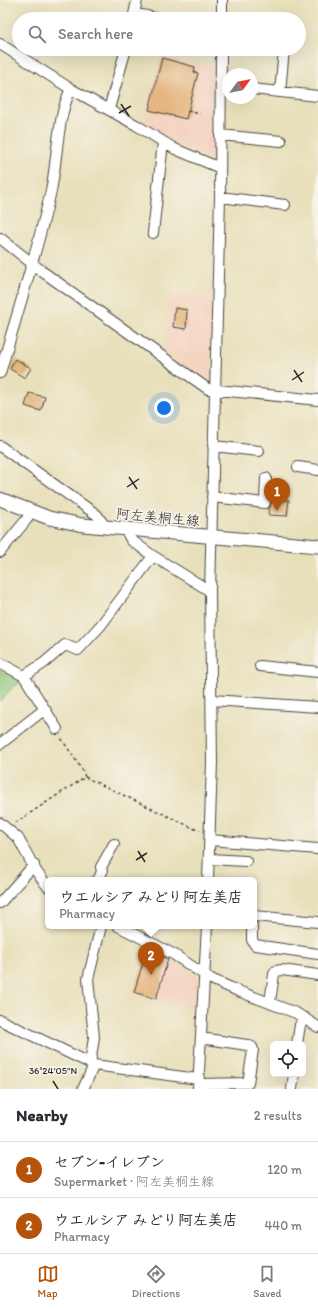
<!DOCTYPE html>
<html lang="en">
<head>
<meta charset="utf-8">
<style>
	:root { --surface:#fff; --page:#f7f7f7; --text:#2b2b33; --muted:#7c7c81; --line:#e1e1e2; --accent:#b45309 }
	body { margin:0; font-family:Itim,"Klee One",sans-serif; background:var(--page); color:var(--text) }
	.controls { position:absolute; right:12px; bottom:12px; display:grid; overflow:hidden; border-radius:6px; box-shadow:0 4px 16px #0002 }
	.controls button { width:36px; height:36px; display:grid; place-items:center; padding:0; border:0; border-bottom:1px solid var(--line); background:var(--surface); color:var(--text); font:20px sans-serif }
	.compass { position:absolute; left:222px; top:68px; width:36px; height:36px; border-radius:50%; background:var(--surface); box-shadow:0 4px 16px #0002; rotate:57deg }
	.you { position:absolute; left:164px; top:408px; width:14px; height:14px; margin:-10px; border:3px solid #fff; border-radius:50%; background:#1a73e8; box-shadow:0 0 0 6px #1a73e833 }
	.badge { display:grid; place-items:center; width:26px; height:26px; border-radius:50%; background:var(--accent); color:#fff; font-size:13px; font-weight:700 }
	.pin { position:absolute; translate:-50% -33px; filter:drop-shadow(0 1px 2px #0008) }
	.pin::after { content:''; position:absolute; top:21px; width:14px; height:12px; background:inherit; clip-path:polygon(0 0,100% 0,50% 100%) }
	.popup { position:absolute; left:45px; top:877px; width:212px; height:52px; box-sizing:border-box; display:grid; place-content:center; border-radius:6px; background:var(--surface); filter:drop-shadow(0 1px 3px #0005); font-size:13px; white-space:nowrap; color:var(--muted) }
	.popup b { font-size:15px; color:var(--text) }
	.popup::after { content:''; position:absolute; left:50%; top:100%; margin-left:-8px; border:8px solid transparent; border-top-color:var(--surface) }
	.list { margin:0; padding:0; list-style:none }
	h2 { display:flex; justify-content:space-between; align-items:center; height:52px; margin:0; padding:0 16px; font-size:17px }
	h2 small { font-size:13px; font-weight:400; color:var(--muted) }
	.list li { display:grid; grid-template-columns:26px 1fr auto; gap:12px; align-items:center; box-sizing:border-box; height:56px; padding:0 16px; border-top:1px solid var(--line) }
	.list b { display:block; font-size:15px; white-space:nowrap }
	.list p { margin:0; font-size:13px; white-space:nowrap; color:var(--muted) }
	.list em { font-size:13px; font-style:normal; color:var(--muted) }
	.icon { flex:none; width:22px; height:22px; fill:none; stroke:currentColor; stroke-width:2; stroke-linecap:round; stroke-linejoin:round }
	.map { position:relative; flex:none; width:318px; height:1089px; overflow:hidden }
	.search { position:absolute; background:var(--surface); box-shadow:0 4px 16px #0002; left:12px; right:12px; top:12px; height:44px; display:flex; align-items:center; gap:10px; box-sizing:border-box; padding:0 14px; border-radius:22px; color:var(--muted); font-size:15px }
	.sheet { height:164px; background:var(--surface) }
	nav { display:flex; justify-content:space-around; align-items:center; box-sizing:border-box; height:56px; border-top:1px solid var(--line); background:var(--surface); font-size:11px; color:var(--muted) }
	nav a { display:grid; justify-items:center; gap:2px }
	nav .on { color:var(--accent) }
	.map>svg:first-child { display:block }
	.built { fill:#f4d3c0 }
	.green { fill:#91c87b; stroke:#5e7a53 }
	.building { fill:#e5b680 }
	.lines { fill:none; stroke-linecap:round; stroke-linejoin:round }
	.minor-casing { stroke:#474641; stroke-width:12 }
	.major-casing { stroke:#474641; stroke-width:15 }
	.path { stroke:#474641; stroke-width:1.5; stroke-dasharray:3 3; stroke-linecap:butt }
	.minor { stroke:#fff; stroke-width:10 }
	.major { stroke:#fff; stroke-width:13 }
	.ticks { fill:none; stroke:#2b2b2b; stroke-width:1.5 }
	.labels { text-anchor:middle; stroke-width:3.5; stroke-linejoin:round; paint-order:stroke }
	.street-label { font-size:14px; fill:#2b2b2b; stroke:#f7f3e8 }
	.ticks-label { font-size:10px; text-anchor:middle; fill:#2b2b2b; stroke:#f7f3e8; stroke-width:3.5; stroke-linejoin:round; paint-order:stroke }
</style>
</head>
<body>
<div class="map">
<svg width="318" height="1089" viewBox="0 0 318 1089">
	<rect width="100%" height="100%" fill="#f7f3e8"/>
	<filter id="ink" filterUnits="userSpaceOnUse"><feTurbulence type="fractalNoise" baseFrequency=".025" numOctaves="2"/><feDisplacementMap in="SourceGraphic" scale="8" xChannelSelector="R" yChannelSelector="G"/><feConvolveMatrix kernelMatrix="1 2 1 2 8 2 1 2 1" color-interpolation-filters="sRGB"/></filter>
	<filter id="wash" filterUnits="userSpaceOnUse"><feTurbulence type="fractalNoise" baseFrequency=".012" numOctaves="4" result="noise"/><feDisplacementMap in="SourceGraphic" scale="16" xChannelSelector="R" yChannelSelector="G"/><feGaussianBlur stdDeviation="0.9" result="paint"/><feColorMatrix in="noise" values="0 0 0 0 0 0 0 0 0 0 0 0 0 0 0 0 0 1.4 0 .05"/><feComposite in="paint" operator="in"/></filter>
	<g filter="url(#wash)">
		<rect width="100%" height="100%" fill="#e8e0bb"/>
		<path class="built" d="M162 51 175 54V58L215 67V161L176 145 143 125Z
			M169 294 212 298 211 382 201 379 165 352Z
			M147 944 198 976 197 1012 133 992Z"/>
		<path class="green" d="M0 668 23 681 13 687 0 701Z"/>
		<g id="blocks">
			<path class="building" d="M162 58 195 67 194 72 198 73 186 119 149 110Z
				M175 308 187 310 186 329 173 327Z
				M15 359 31 368 25 378 10 369Z
				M29 393 45 397 41 411 25 406Z
				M272 499 289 500 287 516 268 515Z
				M147 950 168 959 156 999 134 992Z"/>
		</g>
	</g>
	<g filter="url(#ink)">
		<use href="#blocks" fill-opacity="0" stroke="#474641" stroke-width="1"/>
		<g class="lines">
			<g class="minor-casing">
				<path id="minor" d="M135 13 159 19
					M133 19 137 0
					M222 19V0
					M0 44 71 89 136 125 175 149 220 168
					M252 89 318 96
					M280 92 284 49
					M109 109 126 49
					M220 135 281 141
					M220 197 285 205
					M153 233 163 142
					M0 238 43 272 208 389 318 400
					M0 373C17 314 36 255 50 195 58 162 56 119 71 89
					M0 446 97 515 106 528
					M213 446 259 451
					M298 467 318 470
					M212 497 265 503 266 478
					M126 530 131 540 153 556 210 591
					M0 552 27 519 30 511
					M0 663 24 676 57 729
					M260 666 318 672
					M24 676 44 663 65 645 78 650 101 625 153 556
					M212 700 318 707
					M0 744 45 709
					M0 823 18 838 36 871 48 887
					M210 840 318 849
					M209 859 246 861
					M98 880 102 872 101 867 114 844
					M208 880 212 762 210 591 220 197 221 49
					M0 903 34 865
					M254 916 318 922
					M118 926 173 954 211 979 238 991 296 1013 318 1027
					M252 926V940L255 945 318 954
					M270 1002 274 974 276 971 282 970 318 975
					M0 1020 94 1065 198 1079
					M297 1044 300 1025 305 1018
					M90 1064 94 1037 88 979 101 926
					M198 1084 248 1083 253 1050 252 1047 247 1045 201 1038
					M83 1089 94 1065
					M198 1089 207 926
					M292 1089 294 1074"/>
			</g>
			<g class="major-casing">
				<path id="major" d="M0 499 49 518 83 525 318 546"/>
			</g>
			<path class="path" d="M188 111 200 114
				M85 777 195 829 200 830
				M15 823 85 777 83 771 61 738"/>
			<use href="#minor" class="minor"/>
			<use href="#major" class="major"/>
		</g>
	</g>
	<path class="ticks" d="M121 104 129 116M119 113 131 106M294 370 302 382M292 380 304 372M129 477 137 489M127 487 139 479M138 851 145 862M136 860 147 853M53 1081 58 1089"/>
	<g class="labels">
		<g class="street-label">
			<text transform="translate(158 517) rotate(5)" y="5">阿左美桐生線</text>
		</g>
	</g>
	<g class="ticks-label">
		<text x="53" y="1074">36°24'05"N</text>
	</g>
</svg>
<div class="controls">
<button><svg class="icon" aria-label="locate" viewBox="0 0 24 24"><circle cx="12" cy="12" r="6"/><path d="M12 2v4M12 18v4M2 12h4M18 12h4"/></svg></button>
</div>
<svg class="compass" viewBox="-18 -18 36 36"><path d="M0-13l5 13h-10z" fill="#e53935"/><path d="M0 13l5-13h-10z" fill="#7c7c81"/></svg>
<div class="you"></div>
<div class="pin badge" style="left:277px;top:511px">1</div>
<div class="pin badge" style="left:151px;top:975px">2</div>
<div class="popup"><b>ウエルシア みどり阿左美店</b>Pharmacy</div>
<div class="search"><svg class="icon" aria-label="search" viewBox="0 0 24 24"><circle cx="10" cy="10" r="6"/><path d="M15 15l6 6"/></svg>Search here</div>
</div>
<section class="sheet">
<h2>Nearby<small>2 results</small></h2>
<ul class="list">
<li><span class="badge">1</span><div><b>セブン-イレブン</b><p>Supermarket · 阿左美桐生線</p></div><em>120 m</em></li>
<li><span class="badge">2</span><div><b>ウエルシア みどり阿左美店</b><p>Pharmacy</p></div><em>440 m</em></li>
</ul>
</section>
<nav>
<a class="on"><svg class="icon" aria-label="map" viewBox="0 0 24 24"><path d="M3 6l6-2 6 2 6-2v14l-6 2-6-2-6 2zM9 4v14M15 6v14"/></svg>Map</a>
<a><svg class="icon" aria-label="directions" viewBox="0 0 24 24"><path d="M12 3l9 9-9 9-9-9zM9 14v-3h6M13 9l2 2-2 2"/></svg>Directions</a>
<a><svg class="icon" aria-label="saved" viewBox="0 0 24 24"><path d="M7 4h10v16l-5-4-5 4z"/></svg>Saved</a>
</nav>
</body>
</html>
